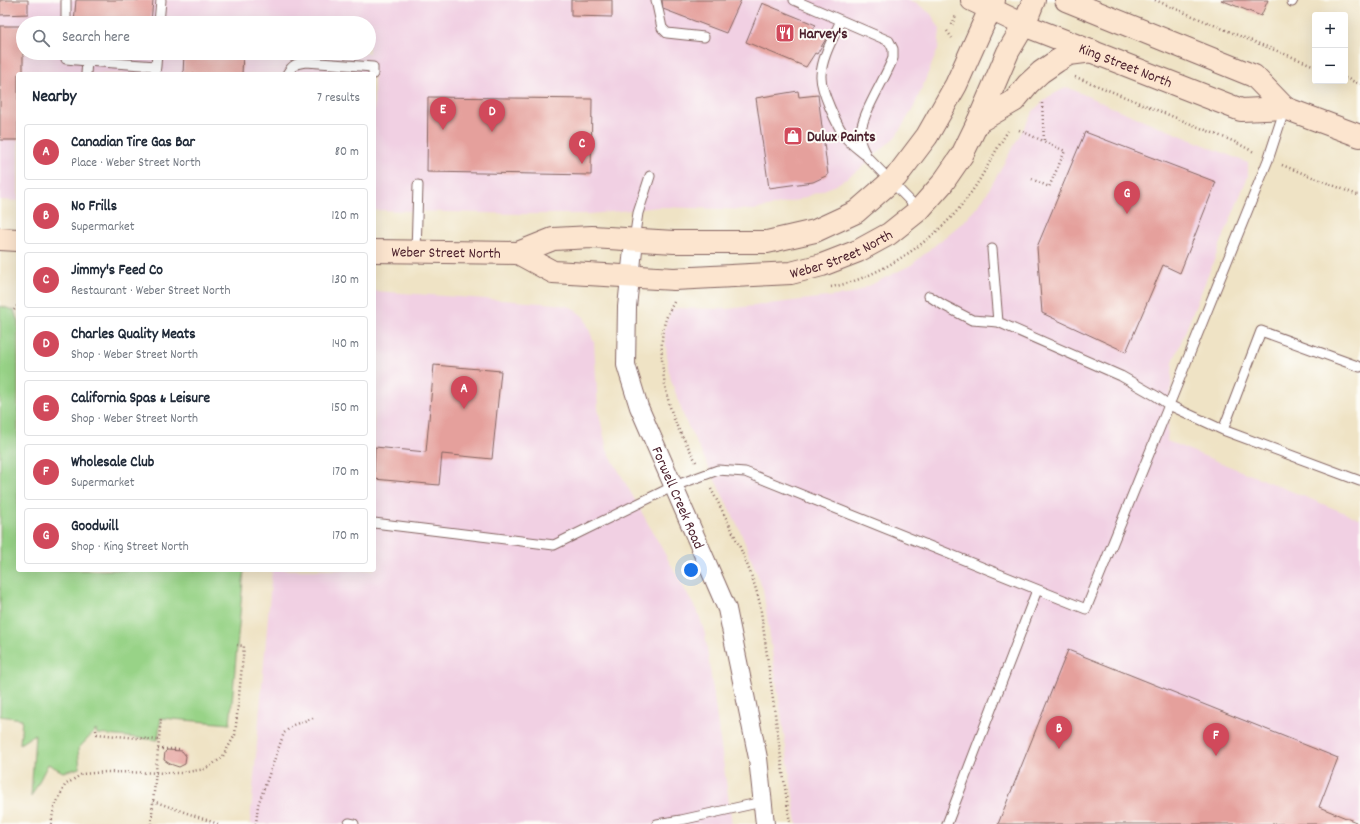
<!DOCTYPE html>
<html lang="en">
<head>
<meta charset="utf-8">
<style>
	:root { --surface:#fff; --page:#f2f2f3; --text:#1f2937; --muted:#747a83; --line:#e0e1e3; --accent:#d1495b }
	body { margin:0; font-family:Dekko,sans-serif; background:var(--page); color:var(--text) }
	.controls { position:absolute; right:12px; top:12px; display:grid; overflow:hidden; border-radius:4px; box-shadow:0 4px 16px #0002 }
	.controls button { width:36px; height:36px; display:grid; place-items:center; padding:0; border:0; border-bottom:1px solid var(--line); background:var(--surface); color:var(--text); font:20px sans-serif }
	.you { position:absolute; left:691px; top:570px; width:14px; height:14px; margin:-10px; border:3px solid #fff; border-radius:50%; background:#1a73e8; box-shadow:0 0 0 6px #1a73e833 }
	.badge { display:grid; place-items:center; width:26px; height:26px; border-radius:50%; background:var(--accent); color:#fff; font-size:13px; font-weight:700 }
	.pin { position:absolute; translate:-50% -33px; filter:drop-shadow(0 1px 2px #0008) }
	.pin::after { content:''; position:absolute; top:21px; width:14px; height:12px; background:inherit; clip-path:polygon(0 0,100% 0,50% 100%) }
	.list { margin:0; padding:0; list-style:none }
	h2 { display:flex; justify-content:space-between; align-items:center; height:52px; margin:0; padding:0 16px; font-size:17px }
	h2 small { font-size:13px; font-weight:400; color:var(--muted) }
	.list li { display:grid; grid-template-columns:26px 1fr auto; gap:12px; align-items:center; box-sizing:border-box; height:56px; margin:0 8px 8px; padding:0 8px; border:1px solid var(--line); border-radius:4px }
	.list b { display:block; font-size:15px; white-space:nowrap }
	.list p { margin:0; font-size:13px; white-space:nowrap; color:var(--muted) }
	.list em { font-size:13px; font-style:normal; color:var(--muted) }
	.icon { flex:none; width:22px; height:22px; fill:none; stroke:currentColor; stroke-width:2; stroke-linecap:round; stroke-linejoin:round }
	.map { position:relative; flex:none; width:1360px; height:824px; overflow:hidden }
	.search { position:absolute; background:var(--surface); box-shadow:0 4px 16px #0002; left:16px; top:16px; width:360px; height:44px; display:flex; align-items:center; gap:10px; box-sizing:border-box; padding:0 14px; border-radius:22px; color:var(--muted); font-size:15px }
	.panel { position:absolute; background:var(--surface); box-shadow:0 4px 16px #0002; left:16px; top:72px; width:360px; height:500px; border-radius:4px }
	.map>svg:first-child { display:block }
	.built { fill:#f1d0e3; fill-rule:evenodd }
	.green { fill:#98d387; stroke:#717959 }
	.building { fill:#e5a09c }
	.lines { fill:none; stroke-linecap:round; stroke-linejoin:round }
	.service-casing { stroke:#846461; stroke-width:11 }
	.minor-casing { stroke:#846461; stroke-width:20 }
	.secondary-casing { stroke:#846461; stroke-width:24 }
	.path { stroke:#846461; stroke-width:2.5; stroke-dasharray:1 3; stroke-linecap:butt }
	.service { stroke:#fff; stroke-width:9 }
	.minor { stroke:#fff; stroke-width:18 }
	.secondary { stroke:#fce5cf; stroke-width:22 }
	.labels { text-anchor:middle; stroke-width:4; stroke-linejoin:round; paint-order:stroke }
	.poi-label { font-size:15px; font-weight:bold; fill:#4a1f2b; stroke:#fdfcf7; text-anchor:start }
	.street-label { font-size:15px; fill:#4a1f2b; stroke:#fdfcf7 }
</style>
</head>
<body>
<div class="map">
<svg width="1360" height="824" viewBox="0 0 1360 824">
	<rect width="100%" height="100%" fill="#fdfcf7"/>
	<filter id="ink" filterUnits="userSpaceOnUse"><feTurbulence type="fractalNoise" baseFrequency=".025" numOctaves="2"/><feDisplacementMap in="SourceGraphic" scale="8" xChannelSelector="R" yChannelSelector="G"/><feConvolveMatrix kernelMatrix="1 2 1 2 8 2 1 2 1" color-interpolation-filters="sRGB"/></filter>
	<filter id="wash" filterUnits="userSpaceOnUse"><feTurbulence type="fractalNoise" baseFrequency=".012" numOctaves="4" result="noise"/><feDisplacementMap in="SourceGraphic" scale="16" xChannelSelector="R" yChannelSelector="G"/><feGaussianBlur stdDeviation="0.9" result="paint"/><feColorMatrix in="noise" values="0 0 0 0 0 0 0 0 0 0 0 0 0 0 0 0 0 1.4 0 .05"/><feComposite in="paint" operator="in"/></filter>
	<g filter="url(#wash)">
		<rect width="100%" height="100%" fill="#efe3c5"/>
		<path class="built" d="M0 0H909L918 4 931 14 940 29 938 49 914 107 896 136 860 169 836 185 798 200 754 210 659 207 590 214H524L374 210V74H18V201L0 200ZM23 23H369V53H23Z
			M1067 87 1109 106 1248 163V176L1173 362 1167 441 1360 519V824H797L763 589 739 528 685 420 669 374 664 330 671 310 678 308 727 309 852 294 911 265 968 218 986 195 1034 110 1048 97Z
			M374 291 555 304 571 307 584 317 594 342 598 409 607 450 699 615 705 634 732 824H250L272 570H374Z"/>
		<path class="green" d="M0 306 14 310 18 322V570H244L230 724 161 718 158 740 97 734 96 730 78 749 80 768 63 772 48 764 31 797 35 734 20 744 22 719 0 716Z"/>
		<g id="blocks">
			<path class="building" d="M0 0H28V14L0 15Z
				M76 0H153L151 23H74Z
				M571 0H612V17L571 16Z
				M662 0H741L726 33 663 9Z
				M1221 0H1268L1261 16Z
				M762 3 816 25 813 29 827 37 817 54 815 53 806 67 746 42Z
				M0 26H23V74H18V140H0Z
				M184 53H243L242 74H183Z
				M798 91 799 97 818 95 828 175 813 182 769 188 756 98Z
				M428 97 592 99 591 175 427 172Z
				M1085 132 1216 182 1180 273 1163 265 1126 352 1042 313 1037 247Z
				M434 365 501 371 492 459 442 454 439 485 374 479 375 447 426 452Z
				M1068 650 1338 758 1319 807 1356 822V824H998Z
				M167 750 182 751 186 756 185 764 179 767 170 764 164 760 165 752Z"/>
		</g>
	</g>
	<g filter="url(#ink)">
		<use href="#blocks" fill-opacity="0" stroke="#846461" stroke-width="1"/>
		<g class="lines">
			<g class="service-casing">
				<path id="service" d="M656 0 662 28 667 33 704 37
					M794 0 889 41 893 49V58C885 80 859 117 860 139 860 145 864 151 867 157L919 210
					M1292 2 1293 0
					M841 20C834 37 822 56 821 75 820 89 837 126 846 138 851 144 858 149 864 154
					M66 23V0
					M159 23 161 0
					M66 53V59L87 61
					M156 66 157 53
					M86 74 87 61 156 66 155 74
					M287 74C292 65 297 63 306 62L373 67V74
					M634 240 638 213 650 176
					M992 249 998 322
					M416 252 418 185
					M929 296 943 305 972 320 998 322 1121 376 1156 396 1169 405 1223 430 1261 331 1360 367
					M1223 430 1360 481
					M374 523 554 545 674 486 718 470 745 472 1086 609 1169 405 1268 160 1285 108
					M349 823 354 824
					M657 824 681 820 762 802
					M947 824 1037 590"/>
			</g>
			<g class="minor-casing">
				<g id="minor">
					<path id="s1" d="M634 240 627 307 626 365 639 407 727 609 758 758 765 824"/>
				</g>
			</g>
			<g class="secondary-casing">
				<g id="secondary">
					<path id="s2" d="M972 0 1024 25 1241 110 1285 108 1360 136"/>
					<path d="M1066 0 1254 76 1285 108"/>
					<path d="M978 122 1014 101 1028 84 1041 72 1057 61 1069 54 1092 51"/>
					<path d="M0 239 18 240"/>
					<path id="s3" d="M374 251 518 253 553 239 592 237 674 242H767L815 231 856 212 896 177 927 136 956 85 994 0"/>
					<path id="s4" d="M518 253 553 272 674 279 791 273 822 265 858 251 889 234 919 210 942 184 962 155 978 122 1008 52 1024 25 1034 0"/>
				</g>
			</g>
			<path class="path" d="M1155 0 1247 39 1315 66
				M952 25 956 15
				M947 31 952 38
				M1075 77 1081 79 1235 142 1254 152
				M1345 78 1360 84
				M1042 103 1044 141
				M1019 130 1065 151 1049 187 1032 179
				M1282 165 1360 196
				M831 287C878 279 937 239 965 201 982 179 993 154 1008 131
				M674 302C671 308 668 313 666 319 656 345 665 399 676 424 682 437 690 449 696 462
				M14 310 18 305
				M711 489C730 525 750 564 760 604L790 824
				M96 730 97 734 158 740
				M158 749H179
				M153 801 218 824
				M51 824 54 808 65 785 82 774 106 772 181 773 205 769 222 758 235 735 244 646 237 645
				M151 824 161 718
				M256 824 258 805 284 733 293 725 313 718"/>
			<use href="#service" class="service"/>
			<use href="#minor" class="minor"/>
			<use href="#secondary" class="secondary"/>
		</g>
	</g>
	<defs>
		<g id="restaurant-square" transform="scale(1)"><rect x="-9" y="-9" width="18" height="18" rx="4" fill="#d1495b" stroke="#fdfcf7"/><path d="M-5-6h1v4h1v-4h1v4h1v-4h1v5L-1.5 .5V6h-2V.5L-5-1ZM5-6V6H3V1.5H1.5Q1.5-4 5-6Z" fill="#fff"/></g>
		<g id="shop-square" transform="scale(1)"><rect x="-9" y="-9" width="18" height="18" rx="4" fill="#d1495b" stroke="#fdfcf7"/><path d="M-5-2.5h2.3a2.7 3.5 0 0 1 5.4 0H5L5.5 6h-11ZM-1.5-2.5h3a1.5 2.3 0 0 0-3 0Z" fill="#fff"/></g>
	</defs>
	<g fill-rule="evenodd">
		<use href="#restaurant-square" x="785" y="33"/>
		<use href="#shop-square" x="793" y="136"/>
	</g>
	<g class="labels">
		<g class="poi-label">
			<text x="799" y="38">Harvey's</text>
			<text x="807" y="141">Dulux Paints</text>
		</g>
		<g class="street-label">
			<text dy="5" stroke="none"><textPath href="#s2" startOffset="167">King Street North</textPath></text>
			<text dy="5" stroke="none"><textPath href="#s4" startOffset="332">Weber Street North</textPath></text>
			<text dy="5" stroke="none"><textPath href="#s3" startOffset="72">Weber Street North</textPath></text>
			<text dy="5" stroke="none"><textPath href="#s1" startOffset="268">Forwell Creek Road</textPath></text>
		</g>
	</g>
</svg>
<div class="controls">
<button>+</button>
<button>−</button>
</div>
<div class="you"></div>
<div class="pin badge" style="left:464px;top:409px">A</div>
<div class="pin badge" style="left:1059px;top:749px">B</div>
<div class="pin badge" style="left:582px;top:164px">C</div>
<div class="pin badge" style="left:492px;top:132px">D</div>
<div class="pin badge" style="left:443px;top:130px">E</div>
<div class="pin badge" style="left:1216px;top:756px">F</div>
<div class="pin badge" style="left:1127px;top:214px">G</div>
<div class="search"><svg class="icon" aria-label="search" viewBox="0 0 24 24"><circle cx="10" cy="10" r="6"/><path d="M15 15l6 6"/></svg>Search here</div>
<section class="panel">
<h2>Nearby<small>7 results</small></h2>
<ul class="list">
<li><span class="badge">A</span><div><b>Canadian Tire Gas Bar</b><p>Place · Weber Street North</p></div><em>80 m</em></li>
<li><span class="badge">B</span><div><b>No Frills</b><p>Supermarket</p></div><em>120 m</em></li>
<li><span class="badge">C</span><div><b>Jimmy's Feed Co</b><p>Restaurant · Weber Street North</p></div><em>130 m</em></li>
<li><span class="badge">D</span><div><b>Charles Quality Meats</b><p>Shop · Weber Street North</p></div><em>140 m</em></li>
<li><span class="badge">E</span><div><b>California Spas &amp; Leisure</b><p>Shop · Weber Street North</p></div><em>150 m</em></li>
<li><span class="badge">F</span><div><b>Wholesale Club</b><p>Supermarket</p></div><em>170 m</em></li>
<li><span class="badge">G</span><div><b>Goodwill</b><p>Shop · King Street North</p></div><em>170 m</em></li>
</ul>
</section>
</div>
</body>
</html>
